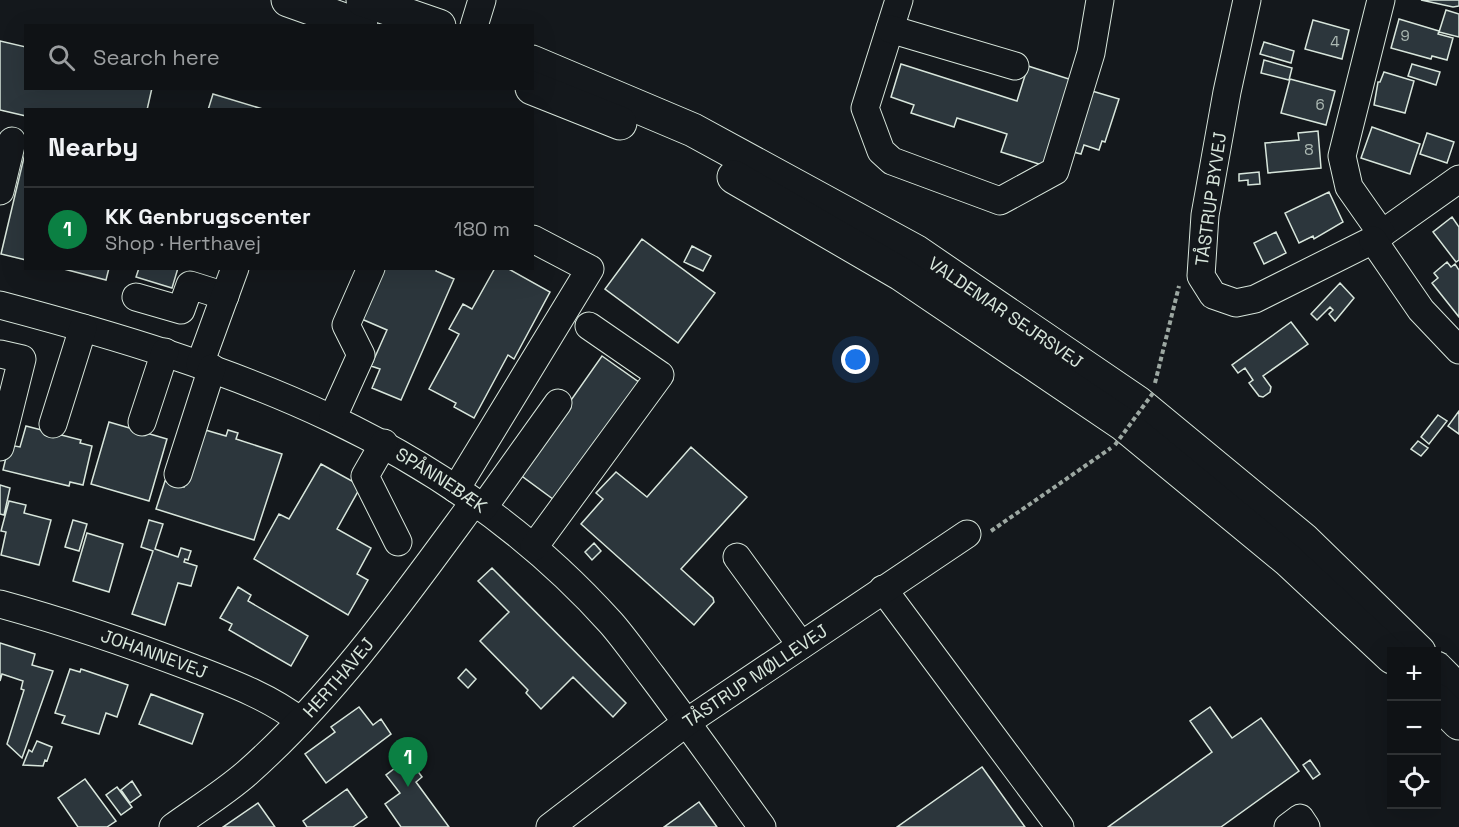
<!DOCTYPE html>
<html lang="en">
<head>
<meta charset="utf-8">
<style>
	:root { --surface:#0f1215; --page:#1d2022; --text:#f1f3f6; --muted:#9b9ea0; --line:#2f3234; --accent:#0b8043 }
	body { margin:0; font-family:"Space Grotesk",sans-serif; background:var(--page); color:var(--text) }
	.controls { position:absolute; right:18px; bottom:18px; display:grid; overflow:hidden; border-radius:0px; box-shadow:0 6px 24px #0002 }
	.controls button { width:54px; height:54px; display:grid; place-items:center; padding:0; border:0; border-bottom:2px solid var(--line); background:var(--surface); color:var(--text); font:30px sans-serif }
	.you { position:absolute; left:856px; top:360px; width:21px; height:21px; margin:-15px; border:4px solid #fff; border-radius:50%; background:#1a73e8; box-shadow:0 0 0 9px #1a73e833 }
	.badge { display:grid; place-items:center; width:39px; height:39px; border-radius:50%; background:var(--accent); color:#fff; font-size:20px; font-weight:700 }
	.pin { position:absolute; translate:-50% -50px; filter:drop-shadow(0 2px 3px #0008) }
	.pin::after { content:''; position:absolute; top:32px; width:21px; height:18px; background:inherit; clip-path:polygon(0 0,100% 0,50% 100%) }
	.list { margin:0; padding:0; list-style:none }
	h2 { display:flex; justify-content:space-between; align-items:center; height:78px; margin:0; padding:0 24px; font-size:26px }
	h2 small { font-size:20px; font-weight:400; color:var(--muted) }
	.list li { display:grid; grid-template-columns:39px 1fr auto; gap:18px; align-items:center; box-sizing:border-box; height:84px; padding:0 24px; border-top:2px solid var(--line) }
	.list b { display:block; font-size:22px; white-space:nowrap }
	.list p { margin:0; font-size:20px; white-space:nowrap; color:var(--muted) }
	.list em { font-size:20px; font-style:normal; color:var(--muted) }
	.icon { flex:none; width:33px; height:33px; fill:none; stroke:currentColor; stroke-width:2; stroke-linecap:round; stroke-linejoin:round }
	.map { position:relative; flex:none; width:1459px; height:827px; overflow:hidden }
	.search { position:absolute; background:var(--surface); box-shadow:0 6px 24px #0002; left:24px; top:24px; width:510px; height:66px; display:flex; align-items:center; gap:15px; box-sizing:border-box; padding:0 21px; border-radius:0px; color:var(--muted); font-size:22px }
	.panel { position:absolute; background:var(--surface); box-shadow:0 6px 24px #0002; left:24px; top:108px; width:510px; height:162px; border-radius:0px }
	.map>svg:first-child { display:block }
	.building { fill:#2c363c; stroke:#d8e6dc; stroke-width:1.5 }
	.lines { fill:none; stroke-linecap:round; stroke-linejoin:round }
	.minor-casing { stroke:#d8e6dc; stroke-width:29 }
	.major-casing { stroke:#d8e6dc; stroke-width:35 }
	.path { stroke:#9da8a2; stroke-width:4; stroke-dasharray:4.5 3; stroke-linecap:butt }
	.minor { stroke:#14181c; stroke-width:27 }
	.major { stroke:#14181c; stroke-width:33 }
	.path-bridge { stroke:#9da8a2; stroke-width:4; stroke-dasharray:4.5 3; stroke-linecap:butt }
	.labels { text-anchor:middle; stroke-width:4.5; stroke-linejoin:round; paint-order:stroke }
	.number-label { font-size:15px; fill:#adbab4 }
	.street-label { font-size:18px; fill:#d8e6dc; stroke:#14181c }
</style>
</head>
<body>
<div class="map">
<svg width="1459" height="827" viewBox="0 0 1459 827">
	<rect width="100%" height="100%" fill="#14181c"/>
	<path class="building" d="M1421 0H1459V6L1453 7Z
		M1446 10 1459 14V37L1439 32Z
		M1399 19 1439 31 1438 34 1453 38 1447 60 1432 56 1431 59 1391 48Z
		M1313 20 1349 30 1342 59 1305 49Z
		M0 41 26 47V88H152L147 110H26V116L0 110Z
		M1264 42 1294 51 1291 63 1260 54Z
		M1264 60 1292 68 1289 80 1261 73Z
		M901 64 1017 101 1028 66 1072 80 1045 166 1001 152 1007 134 957 118 954 127 911 113 914 105 891 97Z
		M1412 64 1440 72 1436 85 1408 76Z
		M1384 72 1414 81 1405 113 1374 105 1378 82H1380Z
		M1290 79 1335 91 1326 125 1281 113Z
		M1092 91 1119 99 1105 142 1102 141 1099 150 1084 145 1081 154 1073 152Z
		M213 94 266 110H208Z
		M1372 127 1420 144 1410 174 1361 158Z
		M1318 131 1321 168 1268 173 1265 143 1299 140 1298 133Z
		M1427 133 1454 142 1447 163 1420 154Z
		M26 149V260L1 254Z
		M1259 172 1260 184 1248 185V180L1239 181V174Z
		M1329 192 1343 222 1314 239 1313 236 1299 243 1285 213Z
		M1452 217 1459 227V260L1456 262 1433 232Z
		M1276 232 1286 253 1264 264 1254 243Z
		M642 239 715 293 678 343 605 289Z
		M692 246 711 256 703 271 684 262Z
		M1447 262 1451 267 1455 264 1459 270V317L1432 283 1438 278 1434 273Z
		M60 268H109L106 280Z
		M139 268H178L172 288 136 277Z
		M378 268H437L436 271 454 279 401 400 372 388 380 369 371 366 387 330 357 317Z
		M495 268H507L550 292 514 359 508 355 474 418 454 407 456 403 429 389 459 334 449 329 463 304 472 309Z
		M1340 283 1354 298 1335 321 1329 314 1333 310 1330 307 1317 320 1311 314Z
		M1291 322 1308 344 1263 376 1271 387 1270 392 1263 397 1259 396 1249 383 1253 380 1245 368 1238 373 1232 365Z
		M602 356 643 385 557 502 519 474Z
		M1459 411V434L1448 426Z
		M1438 415 1447 421 1429 444 1421 437Z
		M109 422 167 439 149 501 91 484Z
		M26 426 81 440 80 443 92 446 83 485 70 482 69 486 3 470 9 445 20 447Z
		M202 429 226 436 228 430 238 433 236 439 282 454 254 540 156 509 165 481 184 487Z
		M1418 441 1428 448 1421 456 1411 449Z
		M691 447 747 497 681 569 713 598 714 602 694 625 581 524 603 499 596 493 616 472 647 497Z
		M321 464 361 486 337 529 371 548 357 574 368 580 348 615 254 559 279 514 289 519Z
		M0 485 10 488 4 515 0 514Z
		M9 501 26 505 24 513 51 520 39 565 1 555 6 532 1 531Z
		M73 520 87 524 79 551 65 547Z
		M149 520 163 524 155 549 178 557 181 548 191 551 188 560 185 559 184 562 197 566 191 586 178 583 165 625 132 614 153 551 141 547Z
		M87 533 123 544 109 592 73 581Z
		M594 543 601 551 592 560 585 552Z
		M492 568 626 703 613 717 573 677 541 709 526 693 528 690 480 641 509 612 478 581Z
		M238 587 251 595 248 601 308 636 291 666 229 630 232 624 220 618Z
		M0 643 35 654 32 665 53 671 22 758 7 744 24 690 21 689 23 681 2 674 0 681Z
		M70 669 80 672 81 669 128 685 117 717 106 713 99 734 62 723 65 716 55 713Z
		M466 669 476 679 468 688 458 678Z
		M151 694 203 714 192 744 139 724Z
		M359 707 373 725 381 719 391 734 326 783 305 754 335 732 331 727Z
		M1210 707 1232 738 1261 718 1299 771 1221 827H1108L1212 752 1190 721Z
		M37 741 52 747 47 761 45 760 43 766 23 765 29 750 32 752Z
		M408 758 422 777 416 782 449 827H401L385 804 400 793 386 775Z
		M1310 760 1320 774 1313 779 1303 765Z
		M982 767 1025 827H897Z
		M85 779 116 821 107 827H78L58 798Z
		M132 781 141 795 130 803 121 790Z
		M117 787 132 807 121 815 106 795Z
		M347 789 367 817 353 827H307L303 821Z
		M699 802 717 827H664Z
		M258 803 275 827H223Z"/>
	<g class="lines">
		<g class="minor-casing">
			<g id="minor">
				<path d="M899 0 865 108 881 151 892 161 1000 201 1055 171 1091 53 1100 0"/>
				<path d="M1247 0 1227 92 1205 215 1201 276 1213 295 1236 303 1255 299 1373 240 1459 179"/>
				<path d="M1381 0 1342 156 1349 187 1382 234"/>
				<path d="M474 26 482 0"/>
				<path d="M890 29 1015 66"/>
				<path d="M0 191 12 141"/>
				<path d="M1373 240 1421 310 1459 350"/>
				<path d="M136 297 181 310 190 285 225 296"/>
				<path id="s1" d="M0 305C231 366 446 439 611 623 625 639 638 658 652 676 689 725 725 776 762 827"/>
				<path d="M0 354 22 359 0 447"/>
				<path d="M200 364 235 268"/>
				<path d="M333 417 361 355 346 325 371 268"/>
				<path d="M142 422 165 352"/>
				<path d="M53 424 83 328"/>
				<path d="M384 443 365 476 398 542"/>
				<path d="M178 474 212 368"/>
				<path d="M456 489 590 269 533 239"/>
				<path d="M483 508 558 403"/>
				<path d="M534 547 660 375 589 326"/>
				<path d="M737 557 801 645"/>
				<path d="M883 589 1060 827"/>
				<path id="s2" d="M0 604C66 622 130 644 193 668 229 682 270 697 300 721"/>
				<path id="s3" d="M173 827C198 809 224 793 247 773 335 695 405 596 474 502"/>
				<path id="s4" d="M550 827 687 722 967 534"/>
				<path d="M1288 827 1300 818 1306 827"/>
			</g>
		</g>
		<g class="major-casing">
			<g id="major">
				<path d="M288 0 361 26"/>
				<path d="M363 0 439 26"/>
				<path id="s5" d="M532 62 693 130 915 251 1138 403 1304 540 1419 652"/>
				<path d="M532 88 620 123"/>
				<path d="M734 177 901 274 1123 424 1288 560 1392 657"/>
				<path d="M1436 668 1459 691"/>
				<path d="M1436 700 1459 723"/>
			</g>
		</g>
		<path class="path" d="M1155 383 1179 286
			M991 531 1111 448"/>
		<use href="#minor" class="minor"/>
		<use href="#major" class="major"/>
		<path class="path-bridge" d="M1115 445 1153 393"/>
	</g>
	<g class="labels">
		<g class="number-label">
			<text x="1405" y="41">9</text>
			<text x="1335" y="47">4</text>
			<text x="1320" y="110">6</text>
			<text x="1309" y="155">8</text>
		</g>
		<g class="street-label">
			<text transform="translate(1211 199) rotate(-82)" y="6">TÅSTRUP BYVEJ</text>
			<text dy="6" stroke="none"><textPath href="#s5" startOffset="537">VALDEMAR SEJRSVEJ</textPath></text>
			<text dy="6" stroke="none"><textPath href="#s1" startOffset="477">SPÅNNEBÆK</textPath></text>
			<text dy="6" stroke="none"><textPath href="#s2" startOffset="162">JOHANNEVEJ</textPath></text>
			<text dy="6" stroke="none"><textPath href="#s4" startOffset="255">TÅSTRUP MØLLEVEJ</textPath></text>
			<text dy="6" stroke="none"><textPath href="#s3" startOffset="224">HERTHAVEJ</textPath></text>
		</g>
	</g>
</svg>
<div class="controls">
<button>+</button>
<button>−</button>
<button><svg class="icon" aria-label="locate" viewBox="0 0 24 24"><circle cx="12" cy="12" r="6"/><path d="M12 2v4M12 18v4M2 12h4M18 12h4"/></svg></button>
</div>
<div class="you"></div>
<div class="pin badge" style="left:408px;top:787px">1</div>
<div class="search"><svg class="icon" aria-label="search" viewBox="0 0 24 24"><circle cx="10" cy="10" r="6"/><path d="M15 15l6 6"/></svg>Search here</div>
<section class="panel">
<h2>Nearby<small></small></h2>
<ul class="list">
<li><span class="badge">1</span><div><b>KK Genbrugscenter</b><p>Shop · Herthavej</p></div><em>180 m</em></li>
</ul>
</section>
</div>
</body>
</html>
